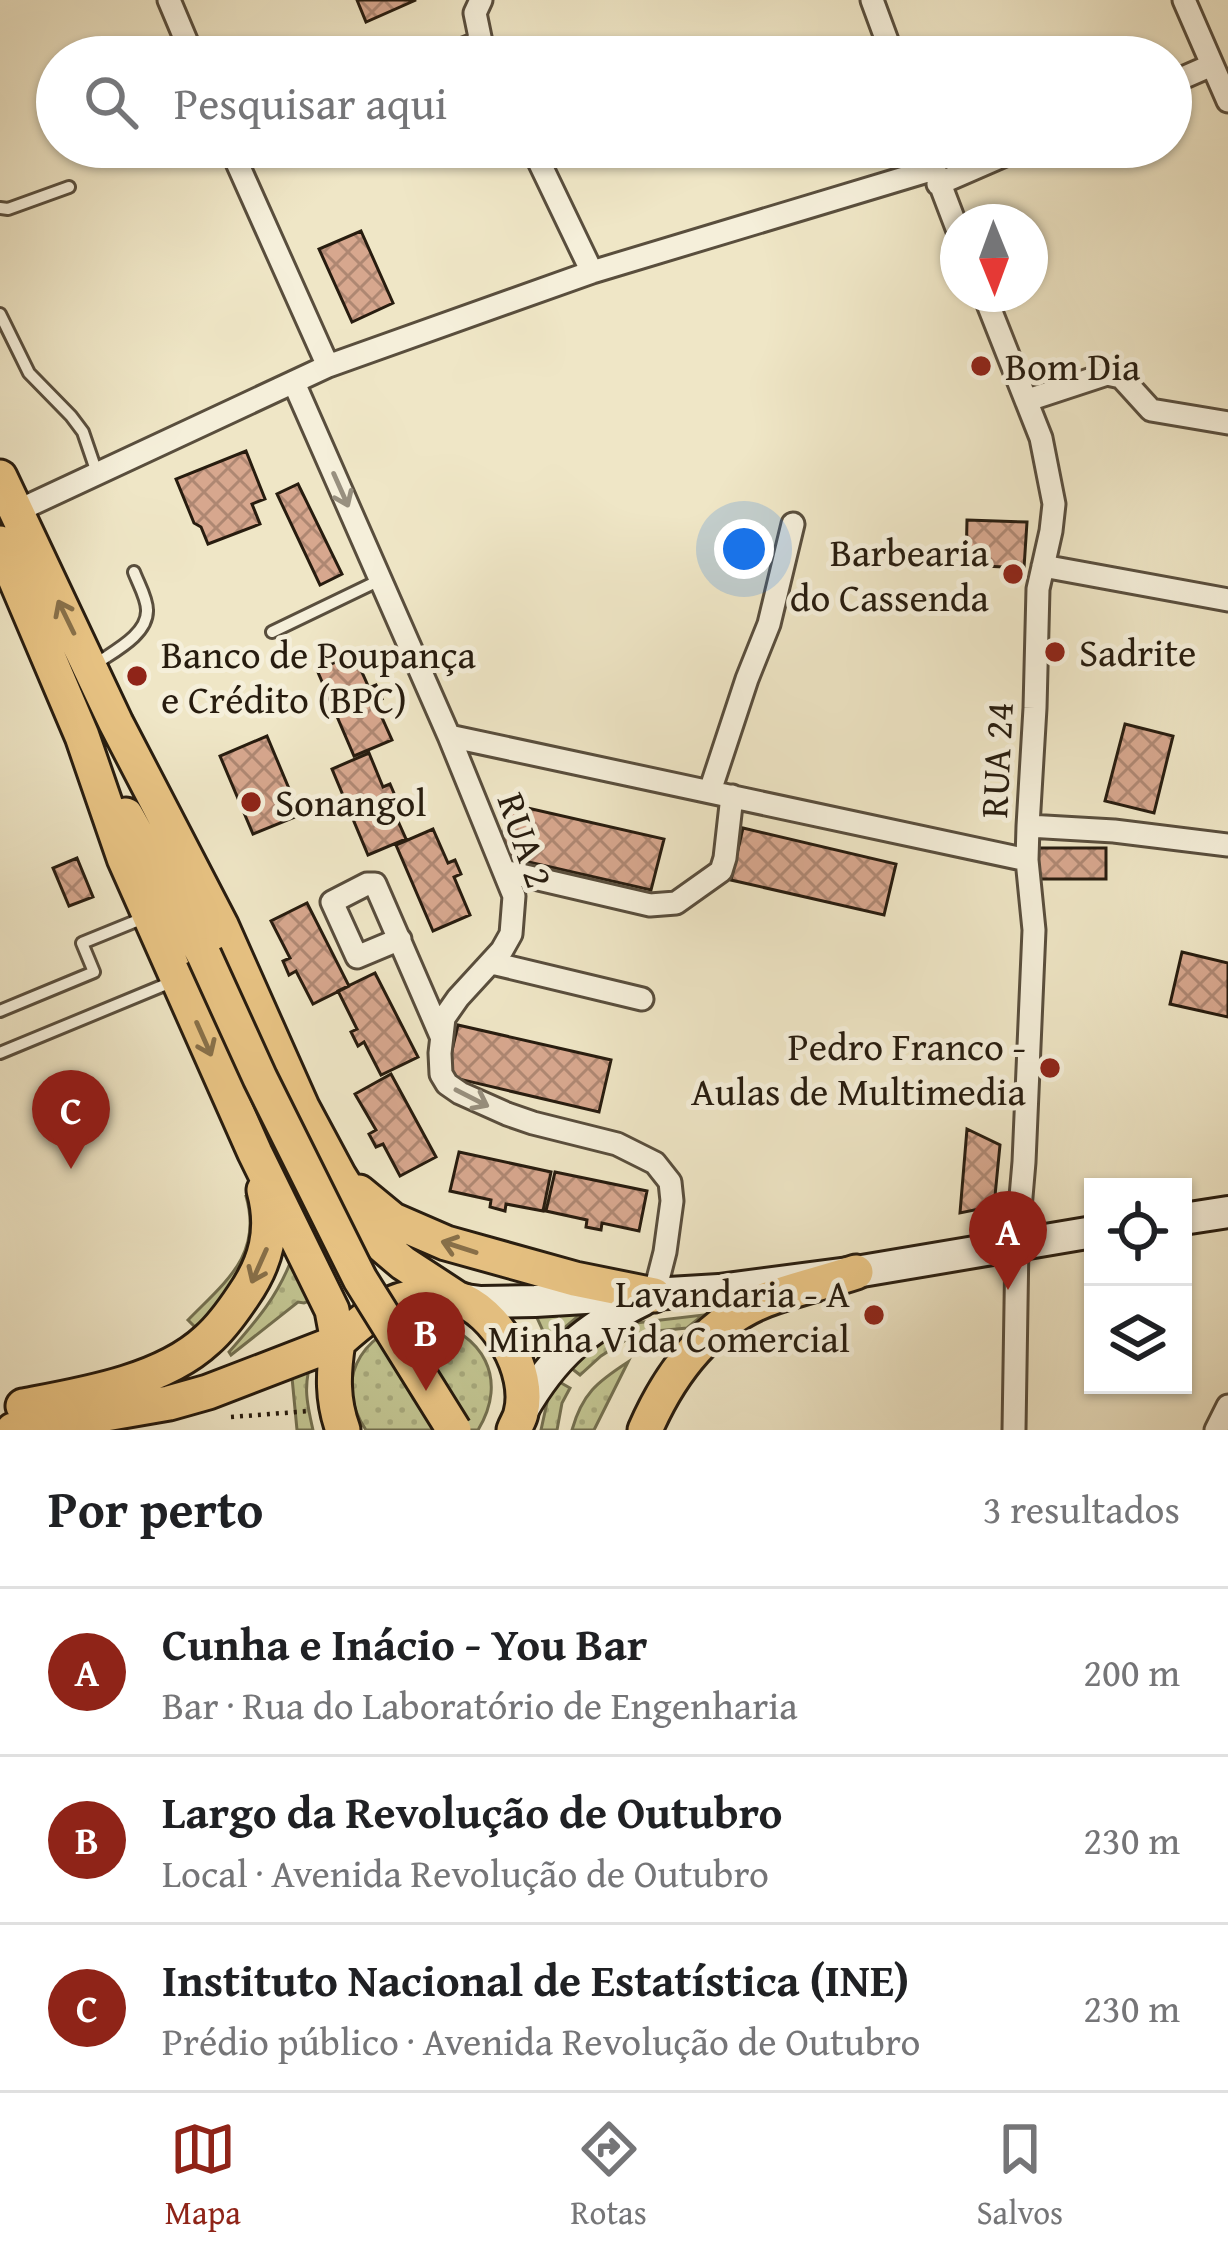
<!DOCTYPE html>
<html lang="pt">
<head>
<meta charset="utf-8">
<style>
	:root { --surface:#fff; --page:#f2f2f2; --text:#202124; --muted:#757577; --line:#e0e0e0; --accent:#8f2418 }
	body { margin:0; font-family:"Gentium Book Plus",serif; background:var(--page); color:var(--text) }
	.controls { position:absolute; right:36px; bottom:36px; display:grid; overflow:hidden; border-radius:0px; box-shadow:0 3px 9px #0004 }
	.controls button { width:108px; height:108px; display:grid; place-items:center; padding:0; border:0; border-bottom:3px solid var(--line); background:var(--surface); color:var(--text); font:60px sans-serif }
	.compass { position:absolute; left:940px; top:204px; width:108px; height:108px; border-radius:50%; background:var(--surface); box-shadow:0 3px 9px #0004; rotate:179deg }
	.you { position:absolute; left:744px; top:549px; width:42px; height:42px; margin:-30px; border:9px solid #fff; border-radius:50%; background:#1a73e8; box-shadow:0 0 0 18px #1a73e833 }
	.badge { display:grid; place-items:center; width:78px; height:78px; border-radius:50%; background:var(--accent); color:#fff; font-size:39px; font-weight:700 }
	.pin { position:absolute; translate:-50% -99px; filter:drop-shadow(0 3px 6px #0008) }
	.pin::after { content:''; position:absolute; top:63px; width:42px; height:36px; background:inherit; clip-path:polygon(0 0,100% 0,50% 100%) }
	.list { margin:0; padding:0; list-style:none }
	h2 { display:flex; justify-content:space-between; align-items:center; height:156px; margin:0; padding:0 48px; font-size:51px }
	h2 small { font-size:39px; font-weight:400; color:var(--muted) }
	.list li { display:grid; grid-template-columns:78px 1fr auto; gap:36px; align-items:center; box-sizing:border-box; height:168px; padding:0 48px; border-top:3px solid var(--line) }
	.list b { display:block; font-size:45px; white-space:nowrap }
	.list p { margin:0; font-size:39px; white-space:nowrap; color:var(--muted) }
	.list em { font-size:39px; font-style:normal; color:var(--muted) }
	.icon { flex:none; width:66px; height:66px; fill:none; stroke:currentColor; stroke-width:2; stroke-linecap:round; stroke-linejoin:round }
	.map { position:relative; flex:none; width:1228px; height:1430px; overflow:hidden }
	.search { position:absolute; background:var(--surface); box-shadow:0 3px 9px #0004; left:36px; right:36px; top:36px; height:132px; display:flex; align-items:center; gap:30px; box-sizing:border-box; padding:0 42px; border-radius:66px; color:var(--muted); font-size:45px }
	.sheet { height:660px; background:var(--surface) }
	nav { display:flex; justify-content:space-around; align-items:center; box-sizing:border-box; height:168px; border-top:3px solid var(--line); background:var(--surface); font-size:33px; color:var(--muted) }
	nav a { display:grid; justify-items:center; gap:6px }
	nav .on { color:var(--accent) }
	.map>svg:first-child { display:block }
	.grass { fill:url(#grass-dots); stroke:#747050; stroke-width:3 }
	.building { fill:url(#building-cross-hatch); stroke:#271c0f; stroke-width:3 }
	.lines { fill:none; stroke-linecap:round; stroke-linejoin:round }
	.lane-casing { stroke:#594e3d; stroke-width:16 }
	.street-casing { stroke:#594e3d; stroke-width:27 }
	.secondary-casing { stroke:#271c0f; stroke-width:36 }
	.primary-casing { stroke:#271c0f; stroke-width:39 }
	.path { stroke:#271c0f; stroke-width:4.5; stroke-dasharray:3 6; stroke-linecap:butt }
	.lane { stroke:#f5efda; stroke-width:10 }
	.street { stroke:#f5efda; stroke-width:21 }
	.secondary { stroke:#f5efda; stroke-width:30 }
	.primary { stroke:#e8c383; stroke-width:33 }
	.primary-bridge-casing { stroke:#271c0f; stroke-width:39; stroke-linecap:butt }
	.primary-bridge { stroke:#e8c383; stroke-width:33 }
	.oneway { stroke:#98907f }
	.oneway2 { stroke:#887049 }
	.poi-dot { fill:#8f2418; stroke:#f5efda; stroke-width:4.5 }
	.labels { text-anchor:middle; stroke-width:10; stroke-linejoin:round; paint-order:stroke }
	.poi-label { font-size:39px; fill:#271c0f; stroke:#f5efda; text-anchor:start }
	.street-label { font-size:39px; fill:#271c0f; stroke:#f5efda }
</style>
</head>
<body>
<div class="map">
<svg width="1228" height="1430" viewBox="0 0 1228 1430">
	<defs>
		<pattern id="grass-dots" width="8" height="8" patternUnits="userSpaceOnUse" patternTransform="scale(3)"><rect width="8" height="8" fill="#c1c390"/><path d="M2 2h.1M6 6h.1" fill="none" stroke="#a6a77b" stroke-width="1.8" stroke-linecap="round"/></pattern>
		<pattern id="building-cross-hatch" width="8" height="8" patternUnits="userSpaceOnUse" patternTransform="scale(3)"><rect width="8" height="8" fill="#d7a78e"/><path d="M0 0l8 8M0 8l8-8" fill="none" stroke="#ae8772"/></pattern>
	</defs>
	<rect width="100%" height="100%" fill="#efe6c6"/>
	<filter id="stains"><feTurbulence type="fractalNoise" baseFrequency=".00167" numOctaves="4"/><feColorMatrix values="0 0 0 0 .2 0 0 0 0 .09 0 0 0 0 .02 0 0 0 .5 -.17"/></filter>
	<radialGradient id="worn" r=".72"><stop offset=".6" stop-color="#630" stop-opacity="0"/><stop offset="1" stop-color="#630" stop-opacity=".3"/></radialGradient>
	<path class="grass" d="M252 1193 261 1238 202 1334 188 1320C225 1282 263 1255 246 1196Z
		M294 1253 320 1297 304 1303 298 1302 231 1355 229 1352C258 1319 279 1295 294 1253Z
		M590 1306 548 1342 534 1311Z
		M703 1315 687 1328 656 1331 626 1340 601 1356 580 1375 566 1364 627 1324Z
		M428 1320C483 1333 509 1379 478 1430H366C329 1376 368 1324 428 1320Z
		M313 1354C303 1384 306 1400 313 1430H297L291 1367Z
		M628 1362 594 1430H572C582 1394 597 1382 628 1362Z
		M556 1380 570 1388 562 1403 557 1430H541L548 1398Z"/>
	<path class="building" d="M357 0H416L366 22Z
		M361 231 393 303 352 322 319 249Z
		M246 451 265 499 252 504 260 524 208 544 201 527 194 523 176 479Z
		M298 484 342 574 320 585 277 494Z
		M967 520 1027 522 1024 568 966 565Z
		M354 654 369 688 376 685 382 699 375 702 392 740 354 756 317 670Z
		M1125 724 1173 736 1154 813 1105 801Z
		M267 736 300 815 253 834 220 756Z
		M369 753 383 787 390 784 396 798 389 801 406 839 368 855 332 769Z
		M510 804 664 839 651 890 498 855Z
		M743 828 896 864 884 915 731 880Z
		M433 829 448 863 455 860 461 874 454 877 470 915 433 931 396 845Z
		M1038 848H1106V879H1038Z
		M77 858 93 897 69 906 53 868Z
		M307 903 349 986 313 1004 296 971 289 975 283 961 290 958 271 921Z
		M1182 952 1228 963V1017L1170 1004Z
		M375 973 418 1057 381 1075 364 1042 358 1046 351 1032 357 1029 338 991Z
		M458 1025 611 1060 599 1112 446 1076Z
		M391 1074 436 1157 400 1176 383 1144 376 1147 369 1134 376 1130 355 1094Z
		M967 1129 1000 1145 994 1206 960 1213Z
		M459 1152 551 1172 543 1211 506 1204 505 1211 490 1207 491 1200 450 1191Z
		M555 1172 647 1191 639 1231 602 1223 601 1230 586 1227 587 1220 546 1211Z"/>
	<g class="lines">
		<g class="lane-casing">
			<path id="lane" d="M0 208 8 209 69 187
				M0 314 29 373 71 416 83 432 97 473
				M272 632 380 580
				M93 666C110 653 148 636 147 610 147 598 138 583 134 572
				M0 1011 94 972 82 943 146 917
				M0 1053 174 981"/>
		</g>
		<g class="street-casing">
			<path id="street" d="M169 0 193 57
				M872 0 893 57
				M1184 0 1228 101
				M444 57 481 42 475 13 481 0
				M1171 83 1212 65
				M230 147 328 366
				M532 147 592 272
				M926 147 958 231
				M938 184 1023 147
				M984 294 1041 438 1054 504 1051 531 1038 589 1035 708 1028 826 1027 860 1034 930 1024 1162 1017 1243 1014 1430
				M294 383 449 736 514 896 511 934 502 950 458 998 444 1018 440 1053 441 1074 447 1084 460 1093 507 1114 533 1123 617 1144 655 1163 670 1182 672 1201 665 1252 654 1295
				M1028 400 1107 374 1121 377 1151 410 1228 423
				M15 512 328 366 592 272 934 169
				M1043 566 1228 600
				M449 736 1027 860
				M710 791 747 679 769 624 793 524
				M1028 826 1114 831 1228 845
				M504 871 650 905 676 903 721 871 725 858 732 796
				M400 939 357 957 332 902 367 884H375L441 1036
				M492 963 642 999
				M1216 1430 1228 1406"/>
		</g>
		<g class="secondary-casing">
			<path id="secondary" d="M1183 1219 1228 1212
				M458 1299 481 1302 535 1301 719 1290 856 1272 1093 1232
				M522 1411C554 1355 586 1328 643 1300"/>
		</g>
		<g class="primary-casing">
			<path id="primary" d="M0 477 116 723 221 925 302 1107 339 1176 383 1246 403 1263 458 1299
				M0 543 82 736 124 858 255 1153 332 1310 338 1342 208 1392 169 1403 13 1430
				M126 815 204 955
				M359 1192 393 1220 446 1243 575 1279 654 1295
				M23 1406C81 1395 162 1382 207 1340 221 1328 233 1311 243 1296 266 1263 275 1230 264 1190
				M343 1430C332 1400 333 1373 338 1342 358 1324 382 1303 409 1298 423 1296 443 1294 456 1298 496 1310 532 1372 521 1413 520 1419 516 1424 514 1430
				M645 1430C669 1375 707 1323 765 1300 794 1289 826 1282 856 1272"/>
		</g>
		<path class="path" d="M231 1417 310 1411"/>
		<use href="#lane" class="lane"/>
		<use href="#street" class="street"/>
		<use href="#secondary" class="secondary"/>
		<use href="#primary" class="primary"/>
		<g class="primary-bridge-casing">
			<path id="primary-bridge" d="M204 955 260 1078 360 1279 454 1430"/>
		</g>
		<use href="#primary-bridge" class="primary-bridge"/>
	</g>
	<defs><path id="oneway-shaft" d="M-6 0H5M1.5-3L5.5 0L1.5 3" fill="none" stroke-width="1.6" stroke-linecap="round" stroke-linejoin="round" transform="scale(3)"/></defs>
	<g class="oneway">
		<use href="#oneway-shaft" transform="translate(341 490) rotate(66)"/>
		<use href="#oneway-shaft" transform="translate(472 1098) rotate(27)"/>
	</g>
	<g class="oneway2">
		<use href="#oneway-shaft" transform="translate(66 617) rotate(-116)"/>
		<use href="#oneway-shaft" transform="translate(204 1039) rotate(66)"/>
		<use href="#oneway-shaft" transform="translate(459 1247) rotate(-162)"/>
		<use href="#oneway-shaft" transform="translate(259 1266) rotate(114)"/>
	</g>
	<g class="poi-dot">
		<circle cx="981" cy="366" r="12"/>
		<circle cx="1013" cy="574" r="12"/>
		<circle cx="1055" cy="652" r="12"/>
		<circle cx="137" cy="676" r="12"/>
		<circle cx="251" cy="802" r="12"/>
		<circle cx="1050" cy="1068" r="12"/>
		<circle cx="874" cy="1315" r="12"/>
	</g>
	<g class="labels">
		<g class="poi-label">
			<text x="1005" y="380">Bom Dia</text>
			<text x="989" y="566" text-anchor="end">Barbearia<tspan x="989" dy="45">do Cassenda</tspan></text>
			<text x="1079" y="666">Sadrite</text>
			<text x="161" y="668">Banco de Poupança<tspan x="161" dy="45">e Crédito (BPC)</tspan></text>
			<text x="275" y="816">Sonangol</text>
			<text x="1026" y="1060" text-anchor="end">Pedro Franco -<tspan x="1026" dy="45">Aulas de Multimedia</tspan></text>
			<text x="850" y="1307" text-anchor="end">Lavandaria - A<tspan x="850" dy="45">Minha Vida Comercial</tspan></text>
		</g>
		<g class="street-label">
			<text transform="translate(996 760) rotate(-87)" y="14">RUA 24</text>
			<text transform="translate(526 840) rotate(71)" y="14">RUA 2</text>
		</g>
	</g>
	<rect width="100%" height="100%" filter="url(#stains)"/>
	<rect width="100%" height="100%" fill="url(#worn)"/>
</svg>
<div class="controls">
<button><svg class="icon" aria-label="locate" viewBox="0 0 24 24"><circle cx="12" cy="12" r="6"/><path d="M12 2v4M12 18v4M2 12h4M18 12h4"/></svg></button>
<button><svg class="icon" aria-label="layers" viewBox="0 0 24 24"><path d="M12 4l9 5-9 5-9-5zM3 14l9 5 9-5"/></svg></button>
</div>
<svg class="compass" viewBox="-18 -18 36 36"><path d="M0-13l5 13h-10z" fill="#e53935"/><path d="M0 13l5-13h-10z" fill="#757577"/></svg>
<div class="you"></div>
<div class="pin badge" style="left:1008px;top:1290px">A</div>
<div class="pin badge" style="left:426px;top:1391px">B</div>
<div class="pin badge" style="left:71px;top:1169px">C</div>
<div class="search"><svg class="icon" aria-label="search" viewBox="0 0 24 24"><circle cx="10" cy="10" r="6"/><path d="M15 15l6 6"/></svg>Pesquisar aqui</div>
</div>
<section class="sheet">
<h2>Por perto<small>3 resultados</small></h2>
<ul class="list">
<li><span class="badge">A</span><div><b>Cunha e Inácio - You Bar</b><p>Bar · Rua do Laboratório de Engenharia</p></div><em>200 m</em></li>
<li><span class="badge">B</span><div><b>Largo da Revolução de Outubro</b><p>Local · Avenida Revolução de Outubro</p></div><em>230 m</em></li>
<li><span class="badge">C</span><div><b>Instituto Nacional de Estatística (INE)</b><p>Prédio público · Avenida Revolução de Outubro</p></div><em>230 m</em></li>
</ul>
</section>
<nav>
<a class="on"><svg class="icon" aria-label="map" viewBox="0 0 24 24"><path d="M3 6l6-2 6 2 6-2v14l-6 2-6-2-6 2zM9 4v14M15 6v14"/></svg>Mapa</a>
<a><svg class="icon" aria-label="directions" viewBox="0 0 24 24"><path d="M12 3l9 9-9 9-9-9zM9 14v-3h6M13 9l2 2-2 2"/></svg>Rotas</a>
<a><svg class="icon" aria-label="saved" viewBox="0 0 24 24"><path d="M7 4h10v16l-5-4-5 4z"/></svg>Salvos</a>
</nav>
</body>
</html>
